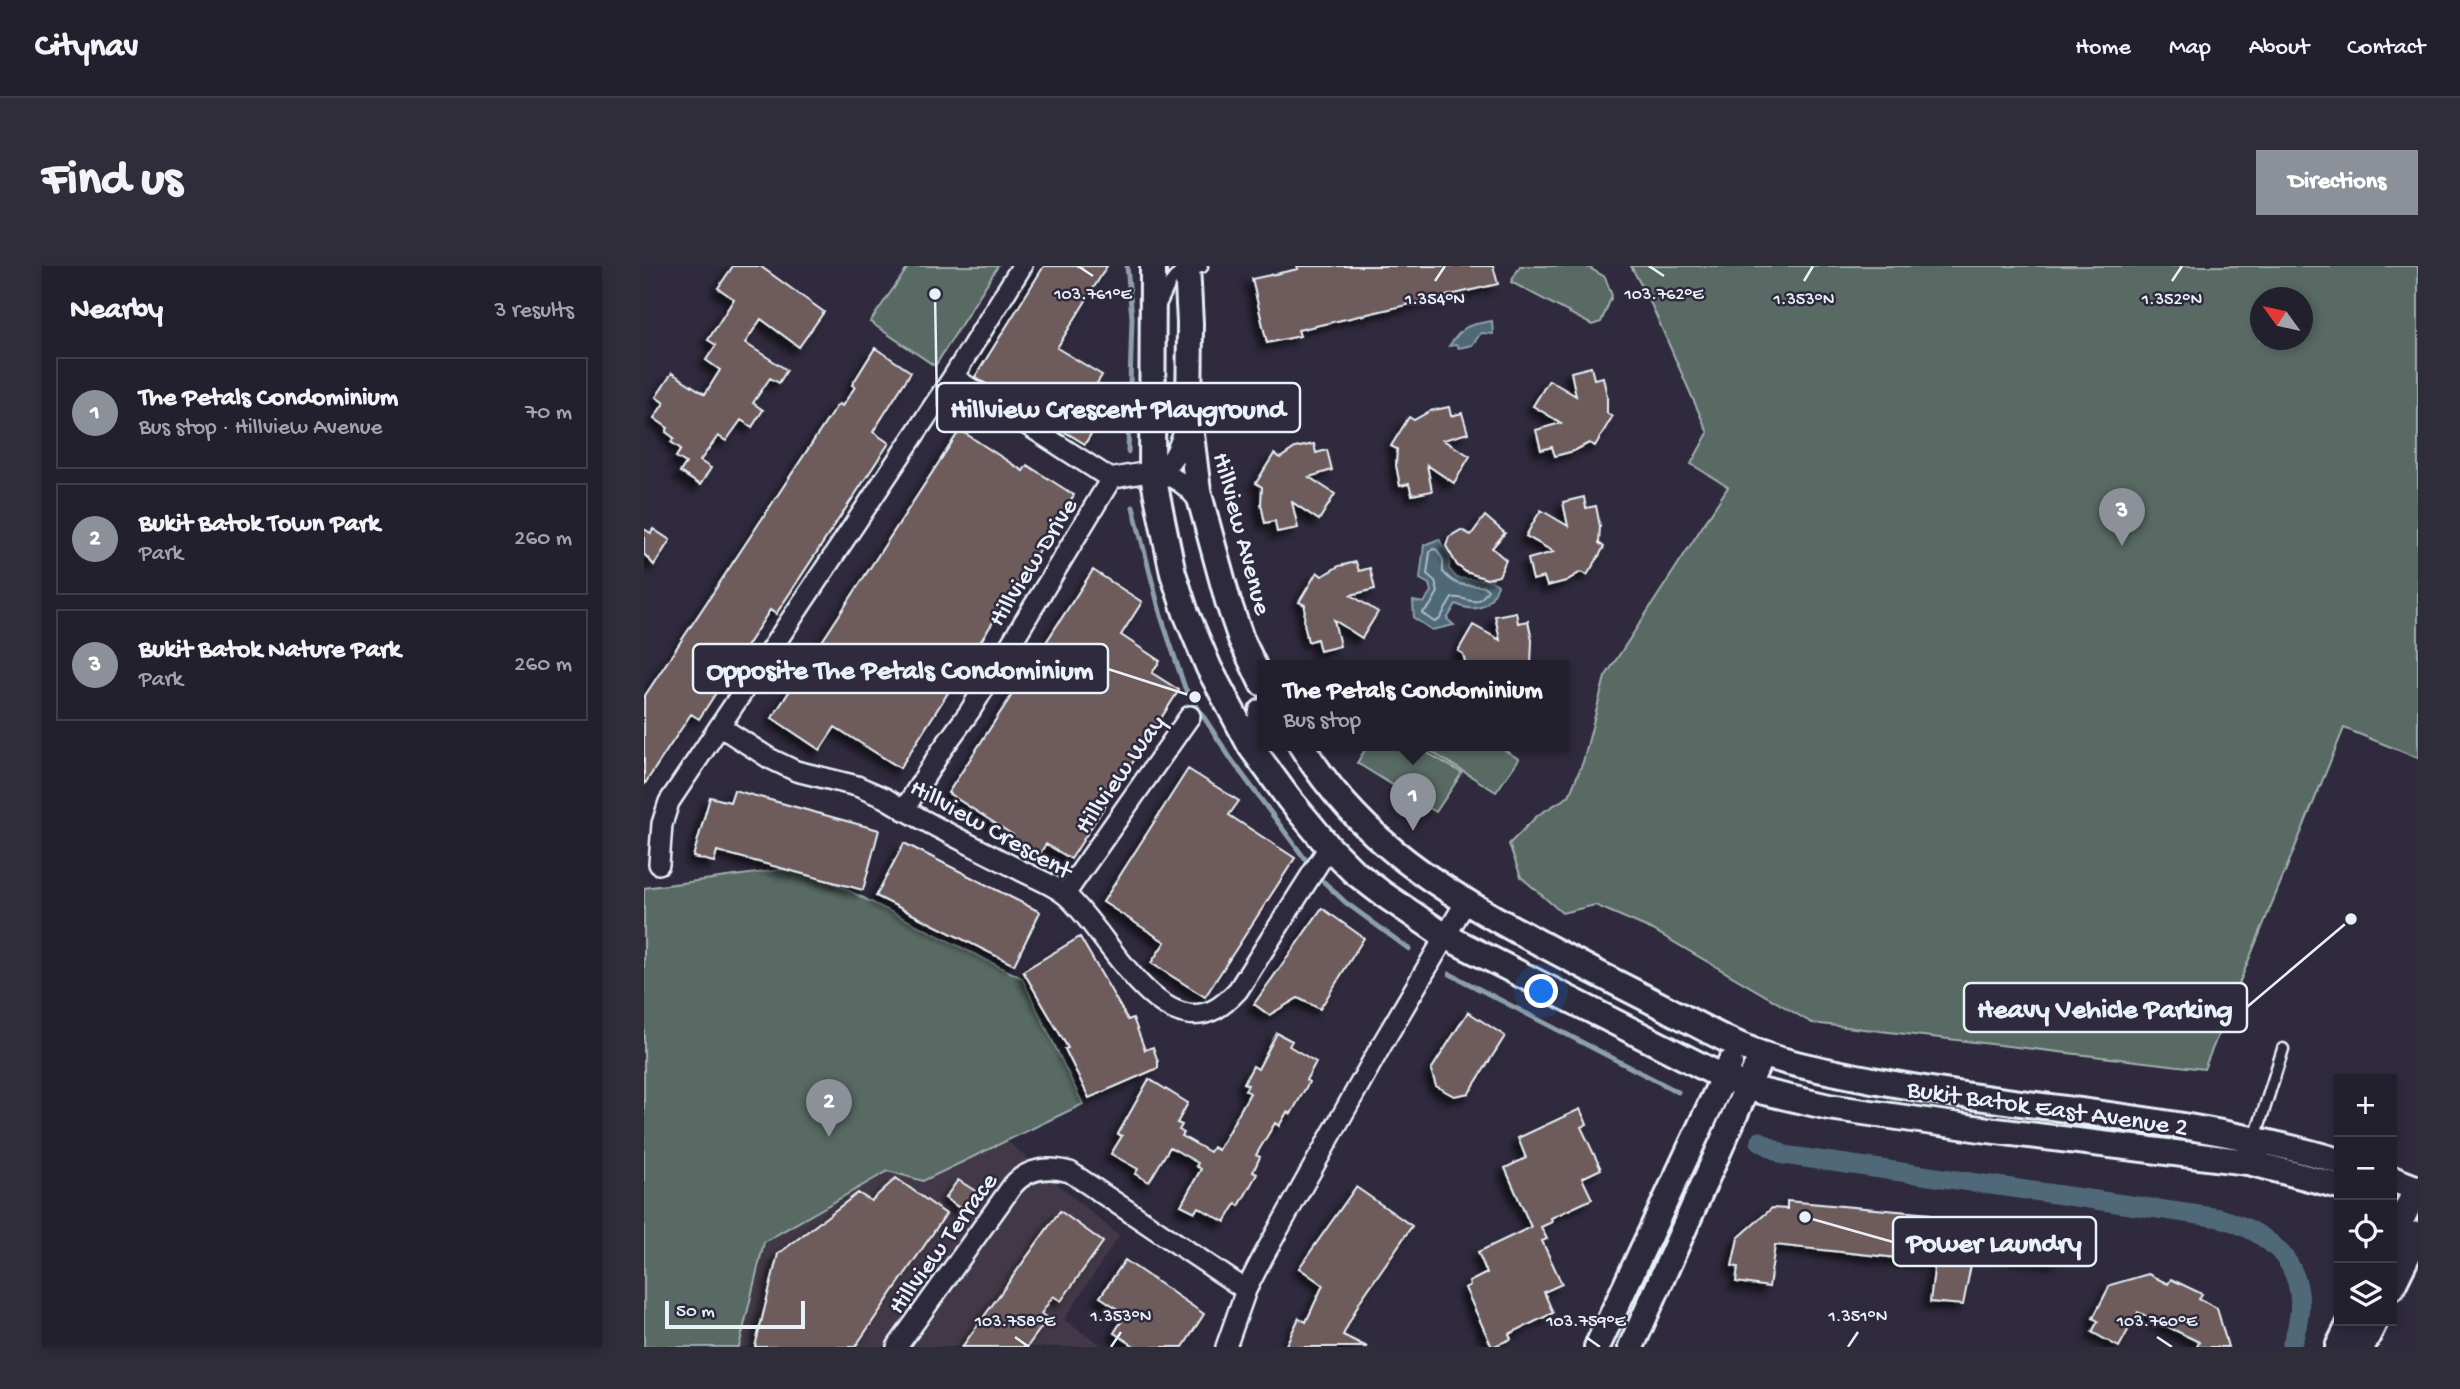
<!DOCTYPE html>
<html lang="en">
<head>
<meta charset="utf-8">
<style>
	:root { --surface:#23202e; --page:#2f2d3a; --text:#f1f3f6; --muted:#a3a3aa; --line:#403e4a; --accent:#8c9099 }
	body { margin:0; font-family:"Gochi Hand",sans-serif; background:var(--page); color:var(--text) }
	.controls { position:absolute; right:21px; bottom:21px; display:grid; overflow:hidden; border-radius:0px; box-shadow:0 4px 10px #0003 }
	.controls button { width:63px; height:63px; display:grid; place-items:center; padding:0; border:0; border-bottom:2px solid var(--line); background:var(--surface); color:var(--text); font:35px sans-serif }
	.compass { position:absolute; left:1606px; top:21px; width:63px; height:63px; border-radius:50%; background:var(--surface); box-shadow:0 4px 10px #0003; rotate:303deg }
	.scale { position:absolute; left:21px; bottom:18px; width:140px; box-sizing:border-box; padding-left:7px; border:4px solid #e8f1f8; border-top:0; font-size:19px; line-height:24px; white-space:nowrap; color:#e8f1f8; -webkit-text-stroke:5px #2f2a3d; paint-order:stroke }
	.you { position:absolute; left:898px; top:726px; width:24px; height:24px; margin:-18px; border:5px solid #fff; border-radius:50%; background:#1a73e8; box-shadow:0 0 0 10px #1a73e833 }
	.badge { display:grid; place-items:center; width:46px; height:46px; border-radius:50%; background:var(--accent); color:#fff; font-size:23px; font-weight:700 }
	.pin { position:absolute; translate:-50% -58px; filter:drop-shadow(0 2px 4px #0008) }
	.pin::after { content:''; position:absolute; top:37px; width:24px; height:21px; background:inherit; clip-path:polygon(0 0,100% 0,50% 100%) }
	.popup { position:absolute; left:613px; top:394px; width:312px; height:91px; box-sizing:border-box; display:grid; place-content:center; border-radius:0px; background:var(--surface); filter:drop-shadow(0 2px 5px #0005); font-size:23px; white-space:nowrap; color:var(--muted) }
	.popup b { font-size:26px; color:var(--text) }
	.popup::after { content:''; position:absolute; left:50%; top:100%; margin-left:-14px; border:14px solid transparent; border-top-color:var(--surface) }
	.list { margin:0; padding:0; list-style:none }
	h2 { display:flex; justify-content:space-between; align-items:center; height:91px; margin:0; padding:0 28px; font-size:30px }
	h2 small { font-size:23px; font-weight:400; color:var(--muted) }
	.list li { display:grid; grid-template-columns:46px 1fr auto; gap:21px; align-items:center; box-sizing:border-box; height:112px; margin:0 14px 14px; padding:0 14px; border:2px solid var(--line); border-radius:0px }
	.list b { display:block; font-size:26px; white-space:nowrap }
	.list p { margin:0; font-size:23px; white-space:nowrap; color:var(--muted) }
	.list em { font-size:23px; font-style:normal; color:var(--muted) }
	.icon { flex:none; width:38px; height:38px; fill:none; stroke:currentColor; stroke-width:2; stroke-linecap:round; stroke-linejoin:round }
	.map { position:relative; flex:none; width:1774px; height:1081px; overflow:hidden; border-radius:0px }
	header { display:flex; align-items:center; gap:42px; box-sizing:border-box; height:98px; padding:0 35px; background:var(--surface); border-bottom:2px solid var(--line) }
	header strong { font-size:33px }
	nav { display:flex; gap:38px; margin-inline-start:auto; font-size:24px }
	.intro { display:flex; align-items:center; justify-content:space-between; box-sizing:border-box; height:168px; padding:0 42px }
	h1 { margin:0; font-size:49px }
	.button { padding:18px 32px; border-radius:0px; background:var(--accent); color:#fff; font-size:24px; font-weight:700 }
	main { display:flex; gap:42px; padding:0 42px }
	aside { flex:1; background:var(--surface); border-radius:0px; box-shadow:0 4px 10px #0003 }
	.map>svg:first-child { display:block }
	.built { fill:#423946 }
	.green { fill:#586b64; stroke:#a0aeae; stroke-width:2; fill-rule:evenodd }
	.water { fill:#506979; stroke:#8d9fac; stroke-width:2 }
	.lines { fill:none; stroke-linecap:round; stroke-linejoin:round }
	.shore { stroke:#abbbc5; stroke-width:2 }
	.stream { stroke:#8d9fac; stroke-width:5 }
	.canal { stroke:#506979; stroke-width:19 }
	.building { fill:#6e5b5c; stroke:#e8f1f8; stroke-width:2; filter:url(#shadow) }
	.service-casing { stroke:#e8f1f8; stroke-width:15 }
	.minor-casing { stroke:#e8f1f8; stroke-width:24 }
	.tertiary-casing { stroke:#e8f1f8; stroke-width:30 }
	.service { stroke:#2f2a3d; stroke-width:10 }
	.minor { stroke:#2f2a3d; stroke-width:19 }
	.tertiary { stroke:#2f2a3d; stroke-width:24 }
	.ticks { fill:none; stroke:#e8f1f8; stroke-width:2.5 }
	.labels { text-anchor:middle; stroke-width:5; stroke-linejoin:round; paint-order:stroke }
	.street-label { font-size:26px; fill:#e8f1f8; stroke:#2f2a3d }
	.ticks-label { font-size:18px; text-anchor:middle; fill:#e8f1f8; stroke:#2f2a3d; stroke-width:5; stroke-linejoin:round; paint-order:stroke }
	.leader { fill:none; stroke:#e8f1f8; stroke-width:2.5 }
	.callout-dot { fill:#e8f1f8; stroke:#2f2a3d; stroke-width:2.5 }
	.callout { fill:#2f2a3d; stroke:#e8f1f8; stroke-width:2.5 }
	.callout-label { font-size:28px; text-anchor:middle; font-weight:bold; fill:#e8f1f8 }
</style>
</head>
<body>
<header>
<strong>Citynav</strong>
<nav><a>Home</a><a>Map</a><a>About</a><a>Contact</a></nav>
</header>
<div class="intro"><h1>Find us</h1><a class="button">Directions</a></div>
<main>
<aside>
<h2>Nearby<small>3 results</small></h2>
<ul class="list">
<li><span class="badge">1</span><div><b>The Petals Condominium</b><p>Bus stop · Hillview Avenue</p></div><em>70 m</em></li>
<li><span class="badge">2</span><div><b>Bukit Batok Town Park</b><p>Park</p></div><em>260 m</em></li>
<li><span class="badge">3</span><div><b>Bukit Batok Nature Park</b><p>Park</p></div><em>260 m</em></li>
</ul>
</aside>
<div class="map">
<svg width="1774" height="1081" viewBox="0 0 1774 1081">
	<defs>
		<filter id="shadow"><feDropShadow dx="-6" dy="6" stdDeviation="3.5" flood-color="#0009"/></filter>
	</defs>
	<rect width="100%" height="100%" fill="#2f2a3d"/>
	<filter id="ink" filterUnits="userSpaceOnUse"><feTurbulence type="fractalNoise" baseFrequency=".0143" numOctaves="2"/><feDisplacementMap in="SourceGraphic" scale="14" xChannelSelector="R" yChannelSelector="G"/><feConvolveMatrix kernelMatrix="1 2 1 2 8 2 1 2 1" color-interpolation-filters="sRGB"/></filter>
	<g filter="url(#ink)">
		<path class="built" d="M362 874 475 970 420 1054 460 1081H95L120 976 245 905 279 915Z"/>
		<path class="green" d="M265 0H354L291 100 226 56Z
			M876 0H942L961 11 968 30 957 56 948 59 867 16Z
			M987 0H1774V492L1700 462 1560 803 1168 757 1009 664 951 639 918 647 877 611 865 578 894 549 925 530 939 496 961 411 1084 221 1047 198 1064 167 1008 40ZM1616 32H1658V74H1616Z
			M724 479H770L818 507 792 546 713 497Z
			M777 479H852L875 493 852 526Z
			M158 601 378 712 439 838 279 915 244 905 120 976 95 1081H0V622Z"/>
		<path class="water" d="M848 55 849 68 837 67 828 79 815 82 812 79 805 80C820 59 823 59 848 55Z
			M795 273 806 293 805 303 813 312 848 315 854 319C846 341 833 348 812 338L803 353 810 359 788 364 770 352 769 335 780 337 787 325 785 318 776 313 780 279Z"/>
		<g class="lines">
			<path class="shore" d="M789 283 793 284 799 294V306C815 324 820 317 841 321L844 324C830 346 825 329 808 332L795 354 790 356 778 347 786 340 794 326 791 315 783 308 786 286Z"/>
			<path class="stream" d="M483 0 488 51 484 186
				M489 241 517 350 541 422 587 493 661 593
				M680 616 701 636 765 683
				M806 708 1034 826"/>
			<path class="canal" d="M1116 875 1140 889 1576 952C1641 971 1672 1014 1647 1081"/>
		</g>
		<path class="building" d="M89 0H116L180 46 155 81 117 53 101 77 143 104 135 117 126 112 109 137 119 144 108 161 97 154 82 175 74 170 56 195 67 202 56 219 36 206 42 197 32 191 37 183 27 176 30 172 22 166 24 162 10 152 20 137 12 131 28 107 61 128 76 104 62 94 72 79 64 74 90 33 74 22Z
			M400 0H463L413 82 458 109 448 126 456 131 448 145 457 151 441 178 331 111Z
			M653 0H849L854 18 654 64 656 70 623 77 608 13 654 3Z
			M231 82 267 106 229 166 245 177 132 348 126 344 55 453 47 448 0 519V431L192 141 195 138 198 140 211 121 208 119Z
			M947 101 950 113 959 111 963 130V147L968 151 951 180 945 177 930 185 911 190 908 181 897 184 892 164 917 157 889 140 905 114 932 130 927 106Z
			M805 141 807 150 818 147 824 167 799 174 826 190 810 217 783 199 788 225 768 229 765 218 756 220 752 199 753 183 747 180 765 151 770 154 786 145Z
			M316 164 379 205 383 199 430 229 256 502 191 461 176 484 128 452Z
			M670 178 672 187 683 184 688 204 665 211 691 228 675 254 648 236 654 262 633 266 631 255 621 257 617 238 618 221 612 217 630 188 636 192 651 182Z
			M940 231 942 242 952 240 956 260 955 277 960 281 952 295 943 309 937 306 922 315 903 320 900 311 889 314 884 293 910 286 882 270 889 257 897 244 924 260 919 236Z
			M841 250 861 267 848 282 862 294 855 310 843 313 822 306 813 299 802 280 805 271 817 264 827 269Z
			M0 263 7 267 9 263 26 274 10 299 0 288Z
			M712 296 715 305 726 302 731 323 707 329 734 346 718 372 690 354 696 380 676 385 673 373 664 376 660 357 661 339 655 336 673 306 678 310 695 300Z
			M449 304 498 336 477 369 516 395 508 407 535 424 427 593 402 578 393 592 365 574 369 569 304 527Z
			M872 346 874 357 884 355 888 374 887 399H822L819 388 814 385 829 359 856 374 851 350Z
			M544 503 595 535 585 549 651 592 561 731 507 697 521 676 459 636Z
			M90 524 235 564 219 624 73 585 70 596 49 591 66 531 86 536Z
			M260 577 396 646 370 699 232 630Z
			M678 642 720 672 676 743 654 732 625 749 610 738Z
			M436 671 484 754 489 752 501 784 509 781 514 796V802L445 832 421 783 424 782 379 705Z
			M824 746 861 770 825 827 810 830 792 820 787 804Z
			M633 767 648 775 645 780 672 796 662 814 665 816 647 848 643 846 635 860 631 857 612 889 616 891 609 906 613 908 595 940 592 938 581 956 554 941 551 946 537 939 557 903 552 900 554 897 526 881 505 916 491 908 494 903 467 888 478 870 474 868 505 813 544 837 533 857 538 859 535 864 540 867 538 870 566 886 569 881 574 884 606 827 601 824 604 819 600 817 609 800 614 803Z
			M936 843 943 858 937 861 957 903 938 912 948 933 907 952 908 956 897 961 903 973 898 975 918 1018 900 1026 909 1047 865 1068 867 1073 848 1081 821 1022 826 1019 825 1016 843 1007 834 986 887 961 861 902 882 892 874 872Z
			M252 912 302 948 211 1081H111L134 988 214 927 227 935Z
			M314 914 333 926 320 945 301 932Z
			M712 921 768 960 716 1035 699 1069 723 1081H641L655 1052 662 1056 679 1019 655 1002Z
			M1143 935 1286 948 1285 959 1299 961 1328 994 1319 1039 1286 1036 1291 996 1131 979 1125 1021 1092 1016 1094 1001 1088 1000 1094 972 1128 942 1143 943Z
			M416 945 459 976 417 1035 409 1030 397 1048 404 1052 383 1081H318Z
			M1372 970 1416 975 1414 995 1370 990Z
			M481 994 560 1048 539 1081H492L470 1067 482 1048 456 1031Z
			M1504 1008 1524 1018 1527 1013 1558 1028 1555 1033 1573 1042 1584 1081H1553L1555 1076 1494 1046 1475 1081 1448 1066 1454 1055 1449 1052 1466 1019Z"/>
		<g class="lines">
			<g class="service-casing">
				<path id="service" d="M516 39C531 10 523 9 558 1
					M1611 872 1639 783"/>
			</g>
			<g class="minor-casing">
				<path id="minor" d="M309 111 467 213C520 201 525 214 543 157
					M508 205C531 210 544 219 557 238
					M77 461 125 492 152 505 213 520 241 532C283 558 328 579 372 602 388 611 410 618 424 631 458 662 497 741 544 748 566 751 580 739 594 724L685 581
					M260 544 297 485 326 445 467 213
					M15 598 18 558 25 536 309 111 378 0
					M421 628 546 450
					M253 1081 369 919C384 902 405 900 426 906L602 1024
					M582 1081 602 1024 620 989 737 780 821 637"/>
			</g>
			<g class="tertiary-casing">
				<path id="tertiary" d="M509 0 508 205 529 307 542 347 565 402 607 481 645 533 685 581 709 605 739 628 801 670 1079 811 1116 825 1185 841 1344 864 1604 896 1695 920
					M543 0 546 57 545 152 554 225 584 335 597 373 618 417
					M606 478 613 471 618 446
					M657 479C716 575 797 625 894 676 938 700 983 722 1027 745 1060 762 1091 780 1127 791 1162 802 1198 808 1234 815 1387 844 1545 850 1695 895
					M1748 913 1774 923
					M1748 973 1773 922
					M1748 1021 1774 968
					M953 1081 1086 797
					M987 1081 1118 788
					M1694 1081 1707 1055
					M1718 1081 1731 1055"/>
			</g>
			<use href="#service" class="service"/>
			<use href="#minor" class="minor"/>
			<use href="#tertiary" class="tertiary"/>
		</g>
	</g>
	<path class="ticks" d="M434 0 449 10M1005 0 1020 10M791 15 801 0M1160 15 1169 0M1528 15 1538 0M371 1071 385 1081M942 1071 956 1081M1513 1071 1528 1081M467 1081 477 1066M1204 1081 1214 1066"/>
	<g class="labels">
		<g class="street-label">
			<text transform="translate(600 267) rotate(75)" y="9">Hillview Avenue</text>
			<text transform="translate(387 295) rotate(-58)" y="9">Hillview Drive</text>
			<text transform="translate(474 507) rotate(-55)" y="9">Hillview Way</text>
			<text transform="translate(348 561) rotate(29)" y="9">Hillview Crescent</text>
			<text transform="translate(1404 840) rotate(8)" y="9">Bukit Batok East Avenue 2</text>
			<text transform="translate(297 976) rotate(-54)" y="9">Hillview Terrace</text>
		</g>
	</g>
	<g class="ticks-label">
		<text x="449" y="33">103.761°E</text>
		<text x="1020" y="33">103.762°E</text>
		<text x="791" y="38">1.354°N</text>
		<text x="1160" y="38">1.353°N</text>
		<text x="1528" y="38">1.352°N</text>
		<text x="477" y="1055">1.353°N</text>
		<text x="1214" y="1055">1.351°N</text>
		<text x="371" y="1060">103.758°E</text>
		<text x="942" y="1060">103.759°E</text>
		<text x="1513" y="1060">103.760°E</text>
	</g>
	<path class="leader" d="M291 28L293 141M551 431L464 403M1707 653L1603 741M1161 951L1249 976"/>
	<g class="callout-dot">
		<circle cx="291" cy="28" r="7"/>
		<circle cx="551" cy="431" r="7"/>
		<circle cx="1707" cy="653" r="7"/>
		<circle cx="1161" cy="951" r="7"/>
	</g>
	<g class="callout">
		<rect x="293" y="117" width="363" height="49" rx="7"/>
		<rect x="49" y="378" width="415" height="49" rx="7"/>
		<rect x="1320" y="717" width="283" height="49" rx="7"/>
		<rect x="1249" y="951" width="203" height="49" rx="7"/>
	</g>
	<g class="callout-label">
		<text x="474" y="151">Hillview Crescent Playground</text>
		<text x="256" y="412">Opposite The Petals Condominium</text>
		<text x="1461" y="751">Heavy Vehicle Parking</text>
		<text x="1350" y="985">Power Laundry</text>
	</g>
</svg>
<div class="controls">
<button>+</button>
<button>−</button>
<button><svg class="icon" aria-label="locate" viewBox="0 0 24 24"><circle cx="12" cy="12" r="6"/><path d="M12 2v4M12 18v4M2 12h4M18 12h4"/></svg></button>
<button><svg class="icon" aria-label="layers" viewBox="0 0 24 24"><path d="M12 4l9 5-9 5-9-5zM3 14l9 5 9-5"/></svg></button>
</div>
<svg class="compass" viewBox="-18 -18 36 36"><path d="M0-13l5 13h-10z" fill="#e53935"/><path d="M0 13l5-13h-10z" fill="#a3a3aa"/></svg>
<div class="scale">50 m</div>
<div class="you"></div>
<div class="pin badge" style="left:769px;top:565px">1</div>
<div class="popup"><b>The Petals Condominium</b>Bus stop</div>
<div class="pin badge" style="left:185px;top:871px">2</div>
<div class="pin badge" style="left:1478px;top:280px">3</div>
</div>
</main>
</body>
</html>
